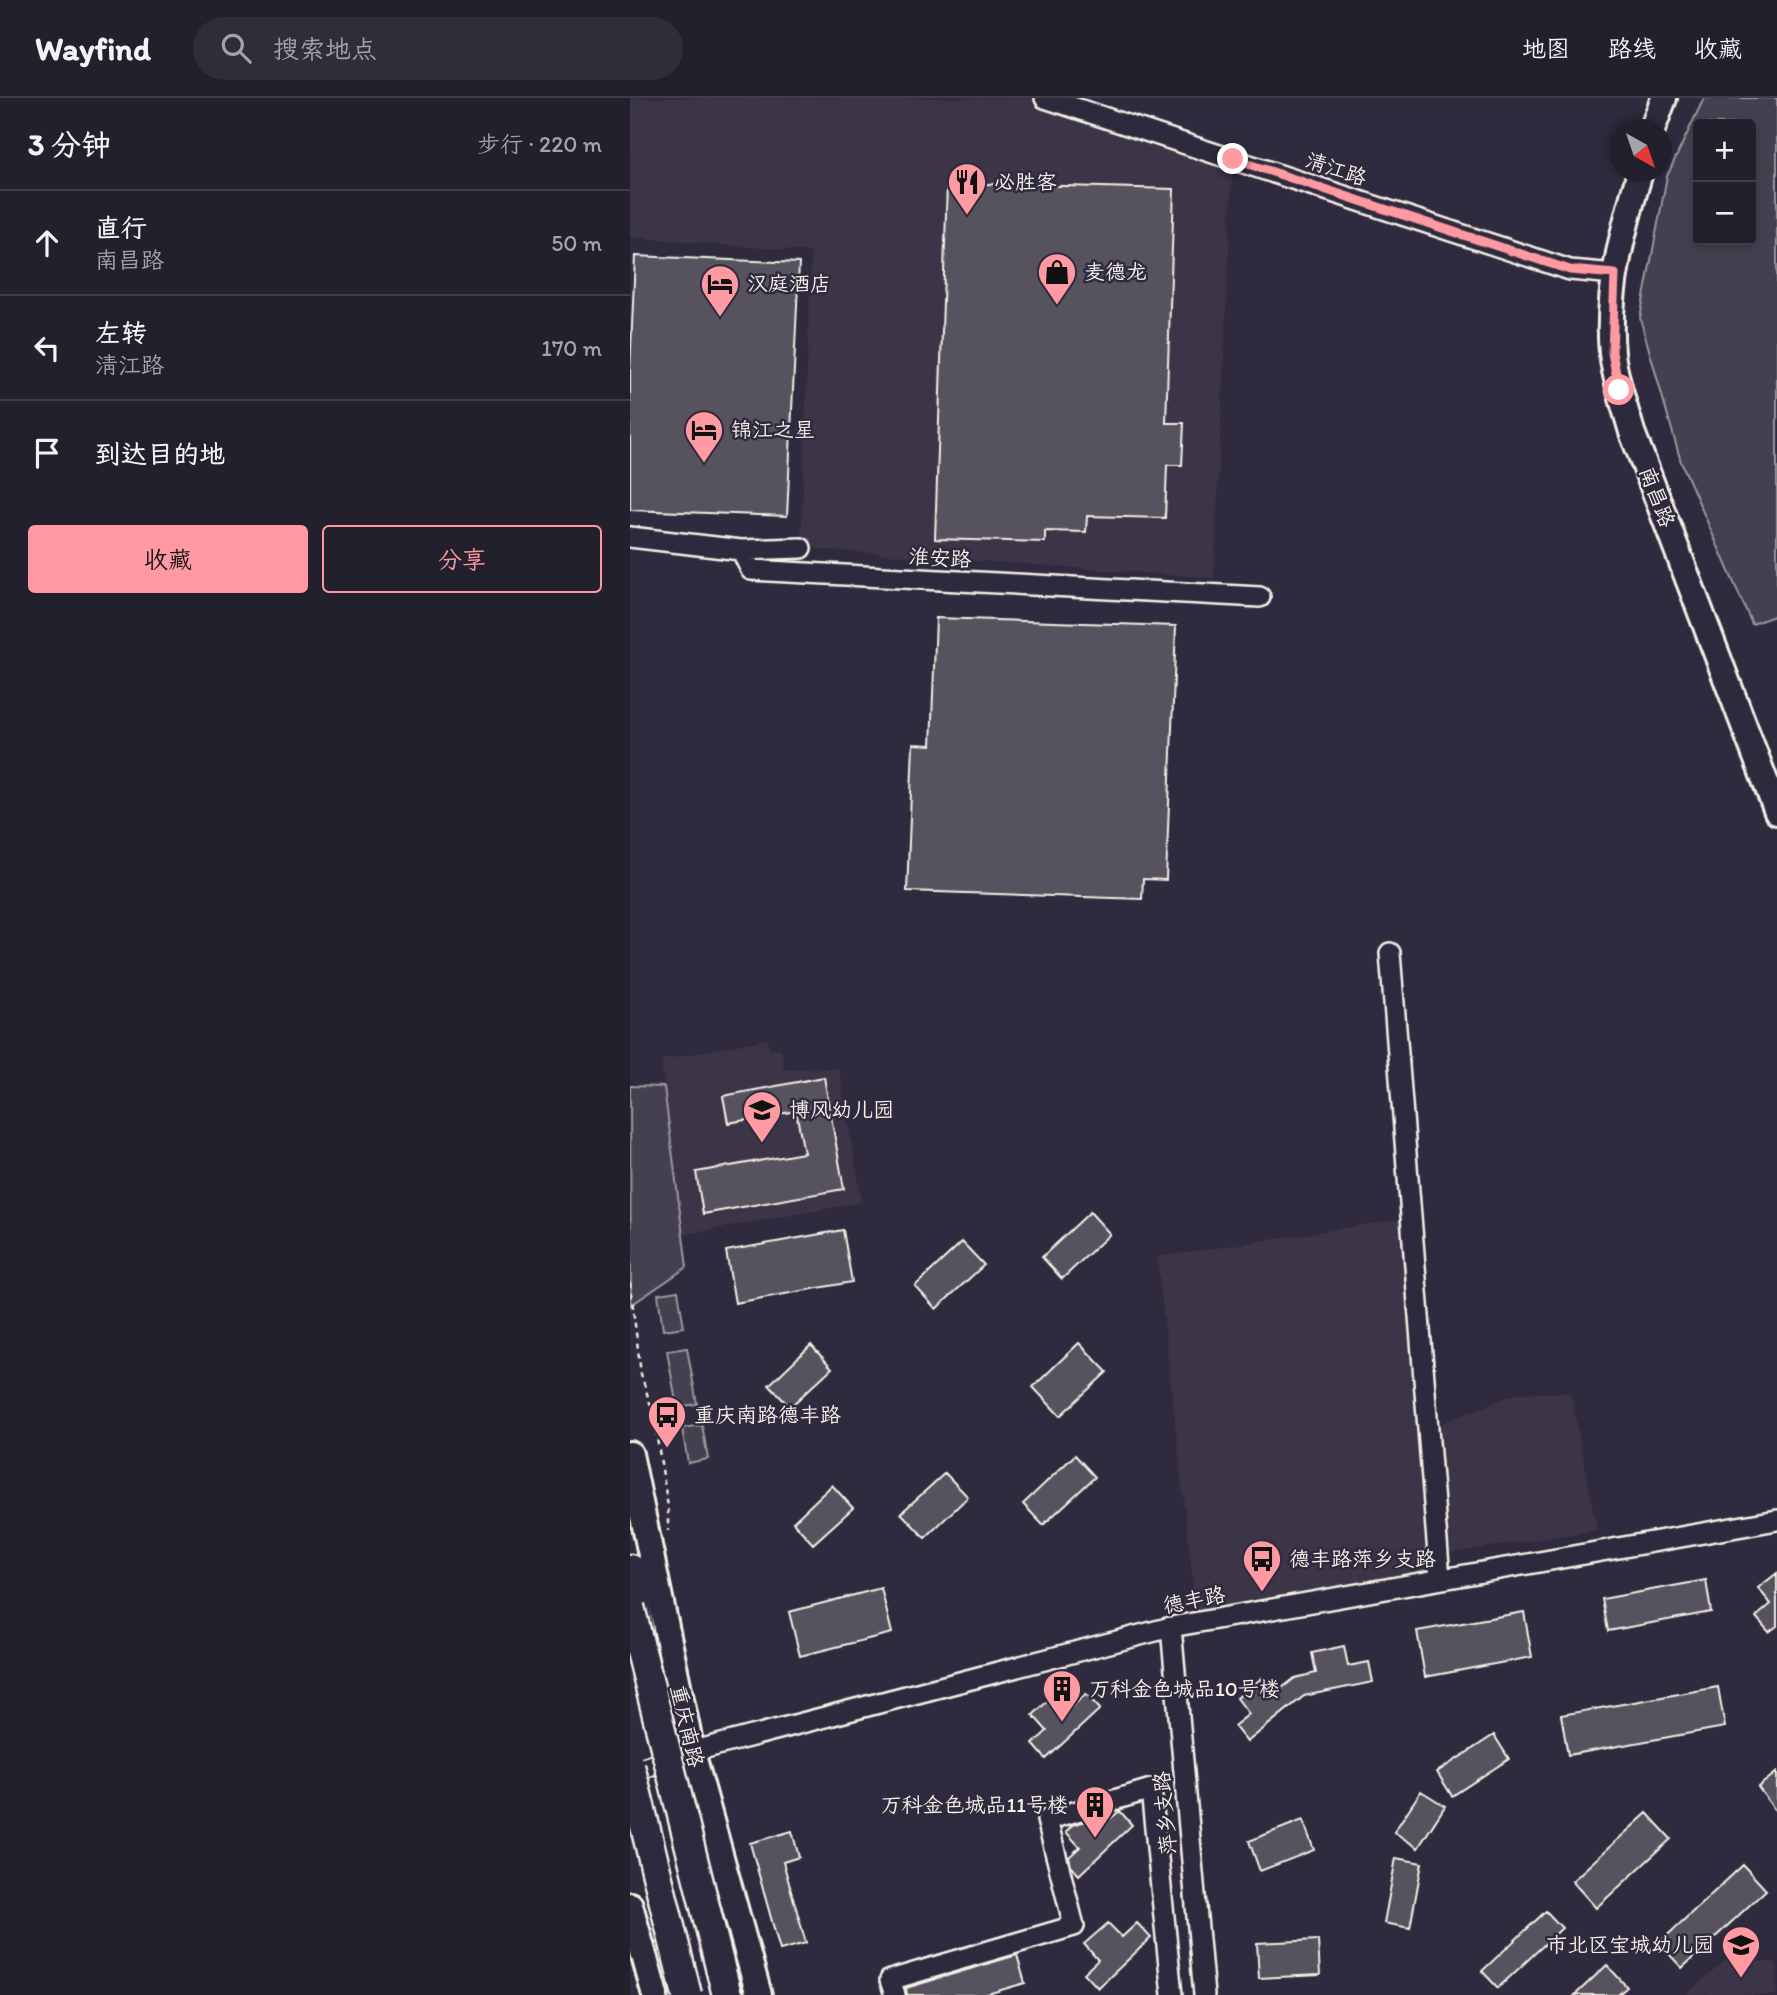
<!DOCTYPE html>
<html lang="zh">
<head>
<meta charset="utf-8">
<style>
	:root { --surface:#23202e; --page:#2f2d3a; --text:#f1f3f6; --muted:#a3a3aa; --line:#403e4a; --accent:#ff9aa2 }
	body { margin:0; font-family:Itim,"LXGW WenKai TC",sans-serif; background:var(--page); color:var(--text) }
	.controls { position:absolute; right:21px; top:21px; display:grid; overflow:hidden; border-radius:7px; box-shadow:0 4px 10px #0003 }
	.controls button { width:63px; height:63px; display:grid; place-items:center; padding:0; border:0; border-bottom:2px solid var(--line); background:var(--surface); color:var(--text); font:35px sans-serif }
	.compass { position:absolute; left:979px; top:21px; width:63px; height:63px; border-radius:50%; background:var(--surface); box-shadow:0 4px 10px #0003; rotate:140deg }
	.stop { position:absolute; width:21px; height:21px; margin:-16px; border:5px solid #ff9aa2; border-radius:50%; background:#fff }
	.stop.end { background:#ff9aa2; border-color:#fff; box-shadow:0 2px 7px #0008 }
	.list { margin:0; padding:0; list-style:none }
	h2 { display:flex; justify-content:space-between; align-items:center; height:91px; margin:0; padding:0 28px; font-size:30px }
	h2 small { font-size:23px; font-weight:400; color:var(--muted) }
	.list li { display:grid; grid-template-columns:46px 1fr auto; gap:21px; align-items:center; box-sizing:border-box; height:105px; padding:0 28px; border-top:2px solid var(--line) }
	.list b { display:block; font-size:26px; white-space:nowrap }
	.list p { margin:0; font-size:23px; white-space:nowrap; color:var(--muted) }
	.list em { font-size:23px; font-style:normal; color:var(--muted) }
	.actions { display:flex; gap:14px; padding:21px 28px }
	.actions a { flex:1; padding:16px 0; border:2px solid var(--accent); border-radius:7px; text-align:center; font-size:24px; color:var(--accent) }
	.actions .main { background:var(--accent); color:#111 }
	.icon { flex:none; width:38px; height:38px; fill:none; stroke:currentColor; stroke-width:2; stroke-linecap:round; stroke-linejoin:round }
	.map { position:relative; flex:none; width:1147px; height:1897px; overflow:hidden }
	header { display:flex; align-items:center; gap:42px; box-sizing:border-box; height:98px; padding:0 35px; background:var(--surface); border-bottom:2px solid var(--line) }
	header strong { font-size:33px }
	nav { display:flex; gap:38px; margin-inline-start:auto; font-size:24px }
	.search { width:490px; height:63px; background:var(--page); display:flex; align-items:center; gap:18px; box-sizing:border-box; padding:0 24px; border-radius:38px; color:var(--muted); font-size:26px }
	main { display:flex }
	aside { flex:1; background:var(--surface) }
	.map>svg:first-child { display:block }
	.built { fill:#3b3647 }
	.green { fill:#454050; stroke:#9c989c; stroke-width:2; fill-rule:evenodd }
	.building { fill:#56525f; stroke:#f4f1e8; stroke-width:2 }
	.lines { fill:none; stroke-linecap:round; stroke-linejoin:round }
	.minor-casing { stroke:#f4f1e8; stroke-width:24 }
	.major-casing { stroke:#f4f1e8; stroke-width:30 }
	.highway-casing { stroke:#f4f1e8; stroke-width:33 }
	.path { stroke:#f4f1e8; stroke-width:2.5; stroke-dasharray:5 5; stroke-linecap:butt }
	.minor { stroke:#2f2a3d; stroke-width:19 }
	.major { stroke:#2f2a3d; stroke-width:24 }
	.highway { stroke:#2f2a3d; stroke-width:28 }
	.highway-bridge-casing { stroke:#f4f1e8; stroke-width:33; stroke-linecap:butt }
	.highway-bridge { stroke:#2f2a3d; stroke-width:28 }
	.route { stroke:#ff9aa2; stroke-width:9 }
	.labels { text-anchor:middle; stroke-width:5; stroke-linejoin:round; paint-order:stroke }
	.street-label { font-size:21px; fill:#f4f1e8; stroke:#2f2a3d }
	.poi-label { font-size:21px; fill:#f4f1e8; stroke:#2f2a3d; text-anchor:start }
</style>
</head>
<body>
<header>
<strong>Wayfind</strong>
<div class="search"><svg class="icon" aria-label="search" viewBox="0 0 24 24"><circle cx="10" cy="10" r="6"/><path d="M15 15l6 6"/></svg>搜索地点</div>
<nav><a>地图</a><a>路线</a><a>收藏</a></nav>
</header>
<main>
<aside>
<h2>3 分钟<small>步行 · 220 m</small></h2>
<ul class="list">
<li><svg class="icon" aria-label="ahead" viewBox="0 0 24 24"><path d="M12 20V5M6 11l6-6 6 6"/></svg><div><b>直行</b><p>南昌路</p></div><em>50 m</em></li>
<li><svg class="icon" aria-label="left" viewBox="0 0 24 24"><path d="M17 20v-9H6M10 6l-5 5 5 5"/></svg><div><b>左转</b><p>清江路</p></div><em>170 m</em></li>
<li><svg class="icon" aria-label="arrive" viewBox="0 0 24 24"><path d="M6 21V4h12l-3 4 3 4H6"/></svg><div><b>到达目的地</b></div></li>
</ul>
<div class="actions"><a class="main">收藏</a><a>分享</a></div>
</aside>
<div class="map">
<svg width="1147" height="1897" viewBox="0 0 1147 1897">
	<rect width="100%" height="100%" fill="#2f2a3d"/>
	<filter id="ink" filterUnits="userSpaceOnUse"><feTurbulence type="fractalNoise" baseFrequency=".0143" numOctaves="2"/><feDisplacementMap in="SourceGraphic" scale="14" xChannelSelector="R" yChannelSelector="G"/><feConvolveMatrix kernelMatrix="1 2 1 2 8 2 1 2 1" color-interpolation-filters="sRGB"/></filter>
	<g filter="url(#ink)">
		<path class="built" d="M0 0H415L603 61 584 480 171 450 181 154 0 139Z
			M137 941 139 951H151L154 971 209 970 232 1104 53 1137 31 962Z
			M773 1121 797 1474 566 1514 527 1159Z
			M888 1295H941L967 1432 814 1456 807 1327Z
			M1098 1860 1147 1865V1897H1056Z"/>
		<path class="green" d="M1074 0H1147V517L1122 526 1051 364 1010 220 1037 78ZM1121 26V142H1068V26Z
			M0 988 34 989 57 1169 1 1207Z
			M48 1193 54 1229 33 1232 28 1196Z
			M57 1250 67 1306 47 1309 37 1253Z
			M72 1327 78 1361 58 1365 52 1330Z"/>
		<path class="building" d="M317 85 544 91 536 325H554L552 367H537L535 420 457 418 456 434 415 433V444L305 441Z
			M5 158 169 165 157 418 0 412V274Z
			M306 520 546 528 536 782 513 781 512 801 277 793 283 646 301 647Z
			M194 979 214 1091 73 1116 66 1074 174 1055 166 1013 98 1025 93 998Z
			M460 1114 480 1136 432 1181 412 1159Z
			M213 1132 222 1184 105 1205 96 1153Z
			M332 1144 354 1167 306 1211 285 1188Z
			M449 1245 477 1274 430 1318 403 1289Z
			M181 1247 202 1270 160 1309 139 1287Z
			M445 1357 465 1379 413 1427 393 1406Z
			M315 1375 338 1399 295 1440 271 1415Z
			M202 1387 223 1410 183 1446 163 1424Z
			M1147 1475V1528L1139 1534 1126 1519 1141 1506 1128 1490Z
			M1076 1482 1081 1514 978 1533 972 1501Z
			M251 1490 262 1535 170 1558 159 1514Z
			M894 1514 902 1559 795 1579 787 1533Z
			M714 1548 718 1568 739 1564 743 1584 674 1598 617 1644 604 1628 619 1616 607 1600 632 1580 644 1596 665 1580 686 1575 682 1555Z
			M1088 1589 1095 1629 938 1657 931 1617Z
			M426 1595 440 1610 456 1596 470 1611 416 1661 403 1646 417 1633 403 1617Z
			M864 1637 879 1661 822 1698 807 1674Z
			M1147 1674V1715L1128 1689Z
			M791 1693 815 1708 788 1750 764 1734Z
			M490 1713 502 1727 449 1777 441 1768 439 1759 450 1749 436 1734 442 1727 467 1720 473 1726Z
			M1017 1715 1041 1741 966 1810 942 1783Z
			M673 1722 684 1752 630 1773 619 1743Z
			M162 1733 169 1759 153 1764 176 1845 150 1852 120 1745Z
			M766 1760 792 1765 780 1830 754 1825Z
			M1113 1767 1136 1792 1052 1870 1029 1845Z
			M916 1813 932 1830 868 1890 852 1873Z
			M478 1825 492 1839 507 1825 521 1840 468 1890 454 1875 468 1862 454 1846Z
			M688 1842 690 1877 629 1880 627 1845Z
			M387 1857 395 1885 354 1897H277L276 1890Z
			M977 1867 997 1889 988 1897H945Z"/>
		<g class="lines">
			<g class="minor-casing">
				<path id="minor" d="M415 0 940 172 985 176
					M0 439 111 452 121 472 630 499
					M111 452 171 450
					M760 855 810 1481
					M541 1529 574 1897
					M0 1674 76 1650 541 1529 1147 1422
					M265 1897 260 1882 444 1828 417 1722 521 1691 542 1897"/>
			</g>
			<g class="major-casing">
				<path id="major" d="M1022 32 1034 0
					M1010 74C993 132 976 194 982 255 985 282 995 309 1002 334L1147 714
					M0 1356 62 1654 129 1897
					M0 1807 25 1897"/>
			</g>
			<g class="highway-casing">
				<path id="highway" d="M0 1471 9 1531"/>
			</g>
			<path class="path" d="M0 1185 11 1276 23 1315 38 1409V1433"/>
			<use href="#minor" class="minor"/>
			<use href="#major" class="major"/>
			<use href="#highway" class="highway"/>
			<g class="highway-bridge-casing">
				<path id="highway-bridge" d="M0 1509 97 1897
					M0 1668 57 1897"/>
			</g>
			<use href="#highway-bridge" class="highway-bridge"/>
		</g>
	</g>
	<g class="lines" filter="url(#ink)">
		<path class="route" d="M603 61 940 172 985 176 982 254 989 292"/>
	</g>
	<defs>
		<g id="restaurant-pin" transform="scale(2.0125)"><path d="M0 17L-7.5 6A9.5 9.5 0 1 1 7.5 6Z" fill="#ff9aa2" stroke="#2f2a3d"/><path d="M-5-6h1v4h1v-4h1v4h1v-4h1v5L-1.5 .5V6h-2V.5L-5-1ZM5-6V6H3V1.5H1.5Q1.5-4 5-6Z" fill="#111"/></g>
		<g id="shop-pin" transform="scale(2.0125)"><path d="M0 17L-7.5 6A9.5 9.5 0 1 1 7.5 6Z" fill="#ff9aa2" stroke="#2f2a3d"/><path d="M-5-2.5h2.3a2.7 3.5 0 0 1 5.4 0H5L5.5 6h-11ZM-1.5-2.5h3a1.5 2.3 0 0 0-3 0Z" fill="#111"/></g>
		<g id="hotel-pin" transform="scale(2.0125)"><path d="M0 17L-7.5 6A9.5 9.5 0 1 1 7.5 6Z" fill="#ff9aa2" stroke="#2f2a3d"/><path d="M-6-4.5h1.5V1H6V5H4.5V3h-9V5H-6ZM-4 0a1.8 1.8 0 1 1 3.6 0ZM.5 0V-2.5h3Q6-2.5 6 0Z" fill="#111"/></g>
		<g id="school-pin" transform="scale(2.0125)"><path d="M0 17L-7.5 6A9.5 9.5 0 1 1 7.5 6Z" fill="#ff9aa2" stroke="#2f2a3d"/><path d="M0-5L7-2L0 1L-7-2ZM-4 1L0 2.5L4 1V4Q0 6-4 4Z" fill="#111"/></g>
		<g id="bus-pin" transform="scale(2.0125)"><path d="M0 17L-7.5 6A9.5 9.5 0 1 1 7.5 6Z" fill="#ff9aa2" stroke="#2f2a3d"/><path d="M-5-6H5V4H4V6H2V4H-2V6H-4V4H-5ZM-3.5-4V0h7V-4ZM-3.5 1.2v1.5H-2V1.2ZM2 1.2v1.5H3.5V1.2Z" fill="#111"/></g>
		<g id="building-pin" transform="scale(2.0125)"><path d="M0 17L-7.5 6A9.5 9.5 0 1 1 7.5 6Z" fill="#ff9aa2" stroke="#2f2a3d"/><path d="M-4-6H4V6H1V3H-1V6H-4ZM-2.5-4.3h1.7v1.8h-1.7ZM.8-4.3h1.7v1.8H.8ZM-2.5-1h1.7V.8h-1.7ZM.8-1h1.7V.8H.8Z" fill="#111"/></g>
	</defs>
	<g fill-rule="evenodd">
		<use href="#restaurant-pin" x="337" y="84"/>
		<use href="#shop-pin" x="427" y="174"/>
		<use href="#hotel-pin" x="90" y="186"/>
		<use href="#hotel-pin" x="74" y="332"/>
		<use href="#school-pin" x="132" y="1012"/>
		<use href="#bus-pin" x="37" y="1317"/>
		<use href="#bus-pin" x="632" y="1461"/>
		<use href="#building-pin" x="432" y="1591"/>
		<use href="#building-pin" x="465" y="1707"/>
		<use href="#school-pin" x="1111" y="1847"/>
	</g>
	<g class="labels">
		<g class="street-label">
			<text transform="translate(706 71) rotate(18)" y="7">清江路</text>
			<text transform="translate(1027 399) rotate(69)" y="7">南昌路</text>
			<text transform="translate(310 460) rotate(3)" y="7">淮安路</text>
			<text transform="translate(564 1502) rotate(-11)" y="7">德丰路</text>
			<text transform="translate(57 1628) rotate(77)" y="7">重庆南路</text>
			<text transform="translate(535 1715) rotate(-95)" y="7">萍乡支路</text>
		</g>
		<g class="poi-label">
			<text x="364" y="91">必胜客</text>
			<text x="454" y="181">麦德龙</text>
			<text x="117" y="193">汉庭酒店</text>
			<text x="101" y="339">锦江之星</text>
			<text x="159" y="1019">博风幼儿园</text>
			<text x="64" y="1324">重庆南路德丰路</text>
			<text x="659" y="1468">德丰路萍乡支路</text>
			<text x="459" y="1598">万科金色城品10号楼</text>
			<text x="438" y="1714" text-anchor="end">万科金色城品11号楼</text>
			<text x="1084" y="1854" text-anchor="end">市北区宝城幼儿园</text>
		</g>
	</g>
</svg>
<div class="controls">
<button>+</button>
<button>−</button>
</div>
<svg class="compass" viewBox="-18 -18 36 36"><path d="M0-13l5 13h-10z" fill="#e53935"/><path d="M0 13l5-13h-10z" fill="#a3a3aa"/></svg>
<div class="stop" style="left:989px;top:292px"></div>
<div class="stop end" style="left:603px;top:61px"></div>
</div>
</main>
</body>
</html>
